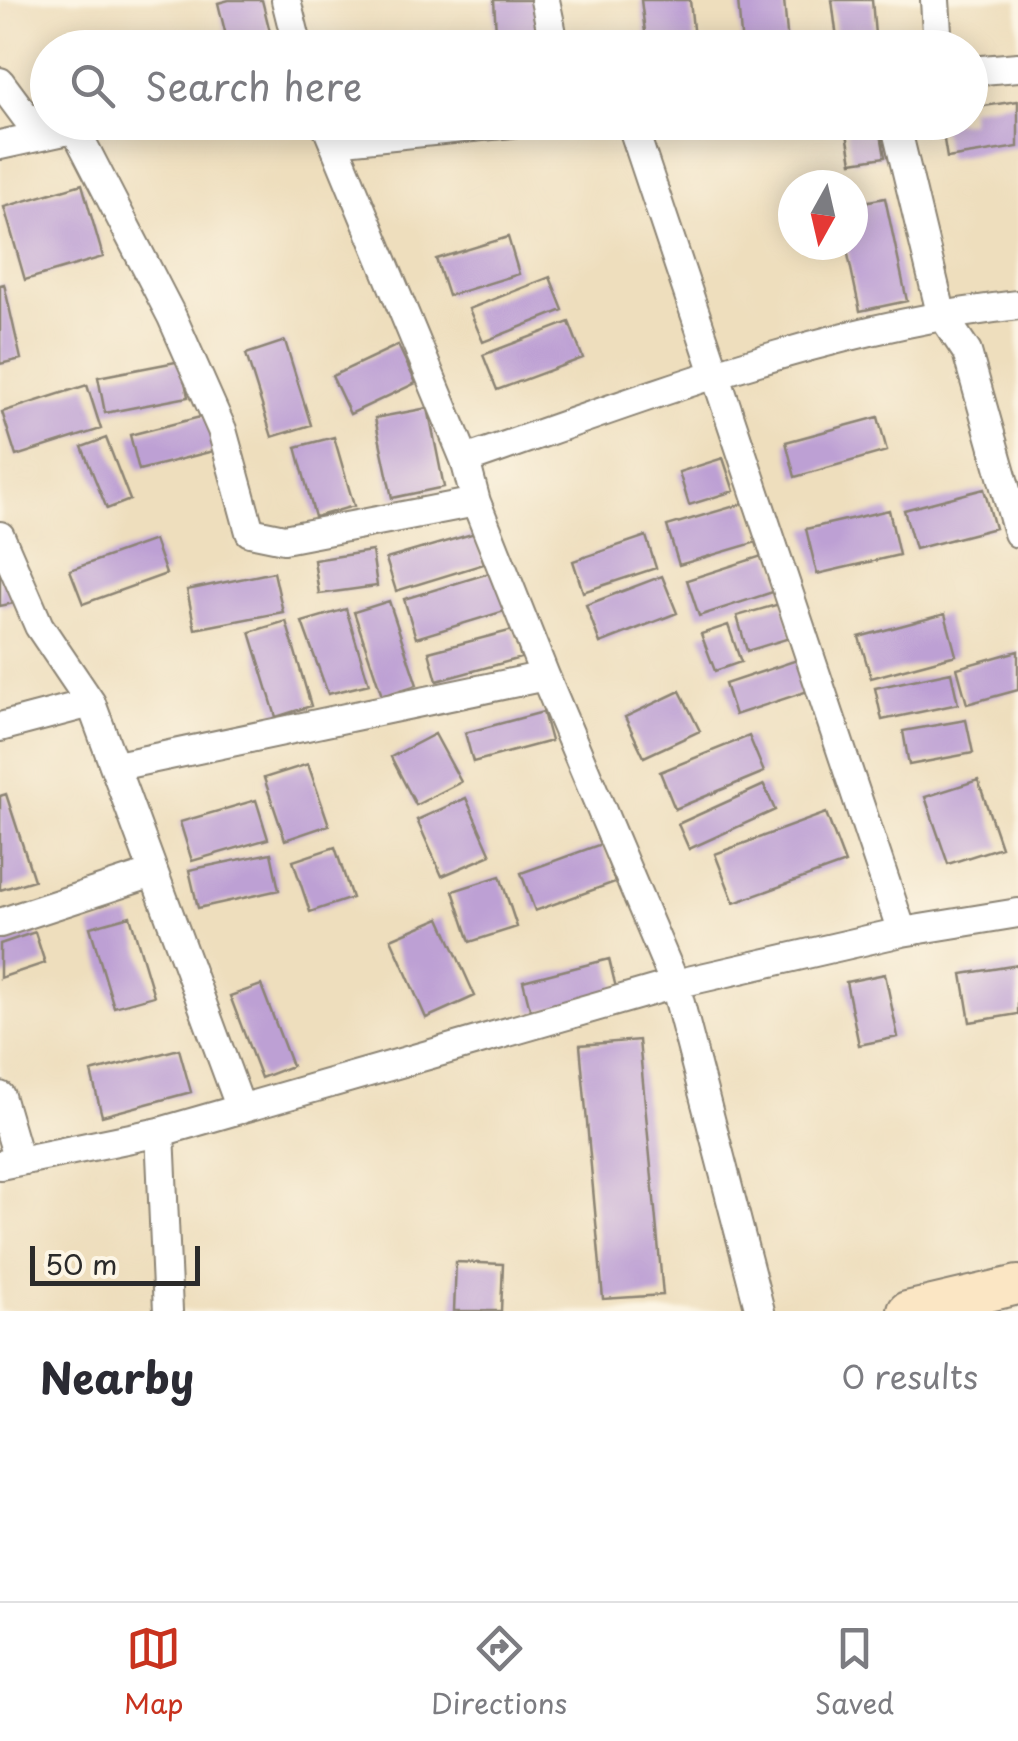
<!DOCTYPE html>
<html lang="en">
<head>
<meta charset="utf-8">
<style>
	:root { --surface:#fff; --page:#f2f2f3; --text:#2b2b33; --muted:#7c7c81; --line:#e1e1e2; --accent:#c8321e }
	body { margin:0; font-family:"Playpen Sans",sans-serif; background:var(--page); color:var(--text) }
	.compass { position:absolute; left:778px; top:170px; width:90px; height:90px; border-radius:50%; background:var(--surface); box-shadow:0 5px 25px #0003; rotate:188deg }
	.scale { position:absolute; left:30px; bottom:25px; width:170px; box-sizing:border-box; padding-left:10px; border:5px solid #2b2b2b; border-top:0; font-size:28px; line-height:35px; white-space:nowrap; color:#2b2b2b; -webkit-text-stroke:8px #fcf5e5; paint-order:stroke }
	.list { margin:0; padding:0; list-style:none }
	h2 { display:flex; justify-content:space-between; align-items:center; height:130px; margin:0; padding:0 40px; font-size:42px }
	h2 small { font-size:32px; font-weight:400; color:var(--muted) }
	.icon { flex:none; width:55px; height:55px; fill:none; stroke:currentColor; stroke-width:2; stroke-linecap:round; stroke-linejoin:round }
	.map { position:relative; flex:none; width:1018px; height:1311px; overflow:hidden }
	.search { position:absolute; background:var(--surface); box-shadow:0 5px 25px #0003; left:30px; right:30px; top:30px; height:110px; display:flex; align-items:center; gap:25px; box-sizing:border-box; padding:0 35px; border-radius:55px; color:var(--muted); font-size:38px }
	.sheet { height:290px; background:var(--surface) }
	nav { display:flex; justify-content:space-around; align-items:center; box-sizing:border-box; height:140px; border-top:2px solid var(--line); background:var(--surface); font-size:28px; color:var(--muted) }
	nav a { display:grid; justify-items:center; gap:5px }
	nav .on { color:var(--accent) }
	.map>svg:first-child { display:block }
	.building { fill:#bda0d4 }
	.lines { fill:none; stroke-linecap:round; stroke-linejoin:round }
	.street-casing { stroke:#8c8474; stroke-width:32 }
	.secondary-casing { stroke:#8c8474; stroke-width:42 }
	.street { stroke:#fff; stroke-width:28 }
	.secondary { stroke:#fbe6c4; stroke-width:38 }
</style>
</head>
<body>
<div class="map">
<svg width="1018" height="1311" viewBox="0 0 1018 1311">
	<rect width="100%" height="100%" fill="#fcf5e5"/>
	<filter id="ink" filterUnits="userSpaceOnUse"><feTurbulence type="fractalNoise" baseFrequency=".01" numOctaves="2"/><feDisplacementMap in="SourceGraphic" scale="20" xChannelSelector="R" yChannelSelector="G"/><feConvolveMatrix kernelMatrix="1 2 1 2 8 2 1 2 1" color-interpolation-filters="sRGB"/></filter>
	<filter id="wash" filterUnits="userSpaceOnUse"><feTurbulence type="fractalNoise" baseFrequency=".0048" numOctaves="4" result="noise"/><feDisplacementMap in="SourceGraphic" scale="40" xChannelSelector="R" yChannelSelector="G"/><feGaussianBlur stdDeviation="2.25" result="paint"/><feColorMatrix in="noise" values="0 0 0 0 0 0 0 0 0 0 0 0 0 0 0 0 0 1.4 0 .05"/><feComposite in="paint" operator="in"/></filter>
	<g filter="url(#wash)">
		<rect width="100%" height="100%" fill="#eedebd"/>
		<g id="blocks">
			<path class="building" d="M229 0H262L274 48H229L218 3Z
				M494 0H541L544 48H497Z
				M641 0H690L695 48H647Z
				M738 0H784L788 45 742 48Z
				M832 0H872L875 35 837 39Z
				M1018 101V147L947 158 941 122H970V108Z
				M845 122H879L885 157 852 162Z
				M82 184 103 257 25 280 4 207Z
				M885 198 907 301 860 311 846 245H853V204Z
				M508 237 519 274 448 296 436 259Z
				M550 277 563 310 483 342 469 309Z
				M4 284 21 359 0 364V285Z
				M569 322 583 358 497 390 483 355Z
				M285 341 311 425 272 437 246 354Z
				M398 345 416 383 350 414 332 376Z
				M181 361 188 397 105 413 98 377Z
				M87 385 101 429 16 456 2 412Z
				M428 408 444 487 392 498 375 418Z
				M208 415 217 450 139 470 130 435Z
				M878 417 887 451 795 477 786 442Z
				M334 437 354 506 315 517 296 447Z
				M106 438 130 500 107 509 82 447Z
				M723 458 734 491 689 505 679 472Z
				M984 489 995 528 915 549 904 510Z
				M745 503 757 542 679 565 667 526Z
				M889 510 899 555 817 574 806 529Z
				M475 533 484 564 396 591 386 559Z
				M646 536 656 568 583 592 573 561Z
				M154 540 166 574 83 604 70 570Z
				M372 551 377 586 319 594 314 560Z
				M771 553 782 589 699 616 687 580Z
				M0 570 14 603 0 606Z
				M496 571 508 610 416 638 404 599Z
				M274 572 283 612 195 629 187 590Z
				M662 576 677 613 600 643 586 605Z
				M389 601 417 685 382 696 354 612Z
				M783 603 793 637 747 651 737 616Z
				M346 609 369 684 328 694 302 622Z
				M945 614 956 655 871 678 859 637Z
				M286 621 311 706 276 717 250 632Z
				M728 625 741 662 715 671 701 634Z
				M513 630 521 658 437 681 429 652Z
				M1018 651V690L967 704 957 668Z
				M803 658 814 689 735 715 725 684Z
				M951 672 958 704 882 720 875 688Z
				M680 691 700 731 644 757 625 717Z
				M543 712 551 741 473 762 465 733Z
				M966 720 973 753 909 765 903 731Z
				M435 734 461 782 416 805 391 757Z
				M749 736 764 772 675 809 660 772Z
				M308 764 329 825 285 840 264 778Z
				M978 780 1001 847 948 864 925 797Z
				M764 785 775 810 689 849 678 824Z
				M6 794 34 880 0 890V796Z
				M466 798 491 855 442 876 417 820Z
				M256 800 268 839 192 861 180 822Z
				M826 813 845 863 734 903 715 854Z
				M601 844 615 882 535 911 521 873Z
				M335 847 352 898 310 912 293 861Z
				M271 853 279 890 198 908 189 870Z
				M500 876 517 927 470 942 453 891Z
				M130 916 154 996 114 1007 90 927Z
				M440 918 475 996 426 1018 391 939Z
				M35 932 45 963 0 978V944Z
				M609 959 617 992 531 1013 523 981Z
				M1018 965V1014L970 1022 962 974Z
				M885 974 898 1037 859 1045 846 982Z
				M261 985 292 1066 261 1078 230 996Z
				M639 1040 663 1295 603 1299 580 1045Z
				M179 1049 191 1092 102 1116 91 1072Z
				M456 1262 503 1264 501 1311H454Z"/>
		</g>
	</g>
	<g filter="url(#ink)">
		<use href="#blocks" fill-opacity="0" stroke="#8c8474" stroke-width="2.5"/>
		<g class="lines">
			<g class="street-casing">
				<path id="street" d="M286 0 298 48
					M545 0 555 48
					M935 0 938 48
					M970 71 1018 67
					M0 82 40 136
					M325 122 465 460 476 502 545 676 675 984 760 1311
					M631 122 902 932
					M895 122 941 313 967 352 1018 533
					M75 129 172 317 222 430 250 532 284 539 476 502
					M334 141 522 122
					M0 145 105 122
					M465 460C645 398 828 326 1018 305
					M0 536 39 626 91 703 241 1109
					M0 727 91 703
					M117 766 545 676
					M0 923 153 873
					M0 1096 19 1161
					M160 1132 168 1311
					M0 1165 160 1132 675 984 902 932 1018 913"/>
			</g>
			<g class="secondary-casing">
				<path id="secondary" d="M907 1311 1018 1285"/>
			</g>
			<use href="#street" class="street"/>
			<use href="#secondary" class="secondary"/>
		</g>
	</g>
</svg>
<svg class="compass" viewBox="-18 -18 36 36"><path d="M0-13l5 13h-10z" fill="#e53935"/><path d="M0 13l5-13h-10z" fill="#7c7c81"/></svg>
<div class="scale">50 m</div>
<div class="search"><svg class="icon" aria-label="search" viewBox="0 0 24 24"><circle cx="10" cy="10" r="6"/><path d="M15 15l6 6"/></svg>Search here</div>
</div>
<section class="sheet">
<h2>Nearby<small>0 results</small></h2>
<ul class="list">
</ul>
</section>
<nav>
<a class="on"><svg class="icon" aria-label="map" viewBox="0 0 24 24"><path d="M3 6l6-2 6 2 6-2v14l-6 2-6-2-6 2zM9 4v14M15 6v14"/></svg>Map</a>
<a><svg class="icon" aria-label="directions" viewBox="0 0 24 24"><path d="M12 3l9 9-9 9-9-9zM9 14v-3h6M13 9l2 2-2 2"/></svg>Directions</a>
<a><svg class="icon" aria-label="saved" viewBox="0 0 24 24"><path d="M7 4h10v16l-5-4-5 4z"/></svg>Saved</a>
</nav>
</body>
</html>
